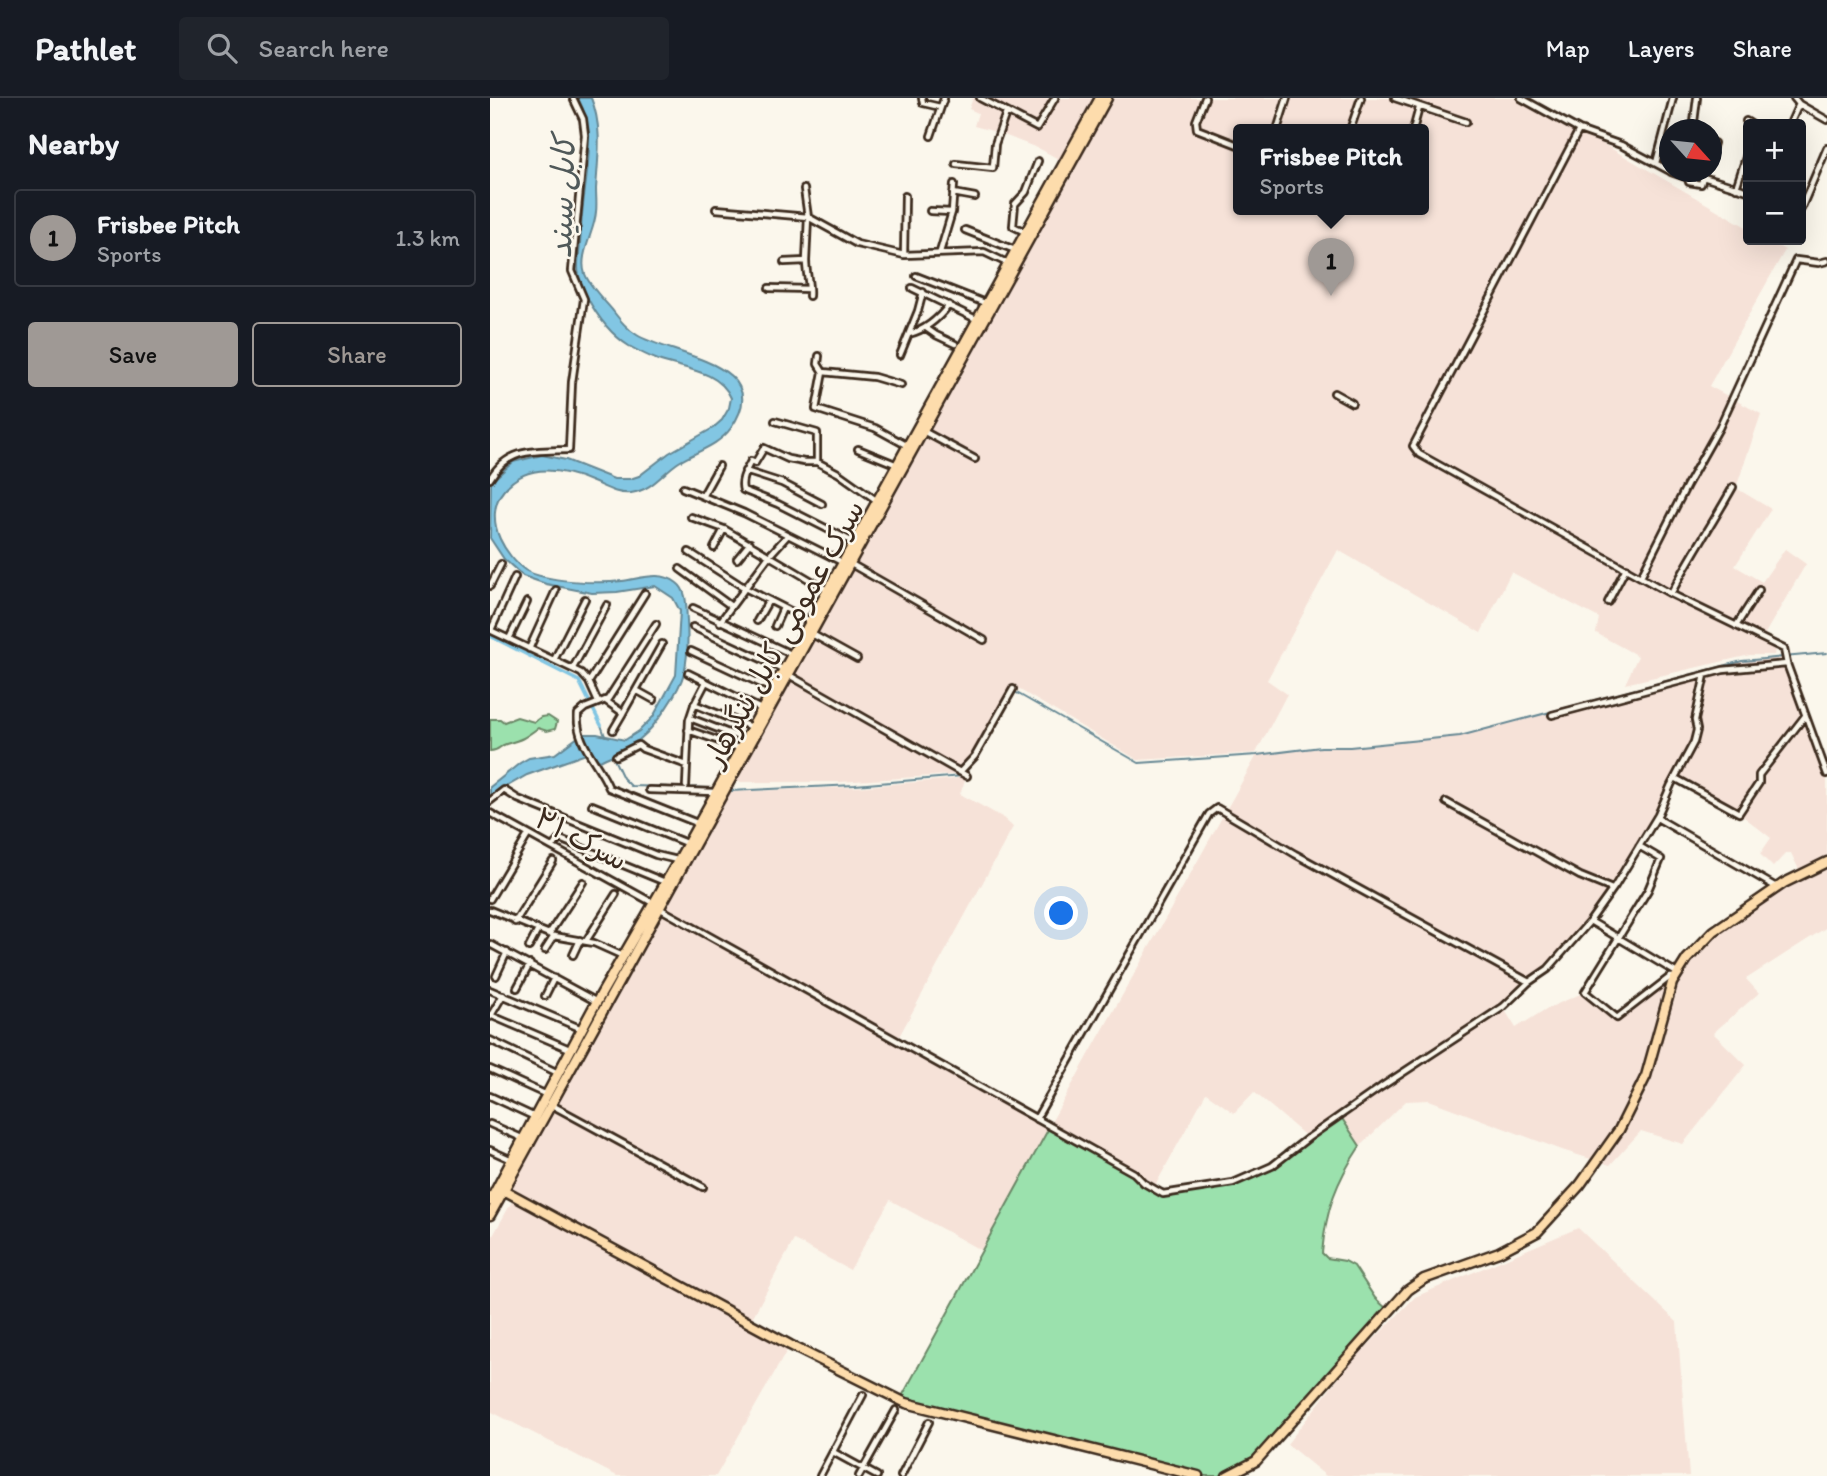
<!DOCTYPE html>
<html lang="en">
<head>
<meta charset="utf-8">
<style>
	:root { --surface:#171b24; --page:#20242c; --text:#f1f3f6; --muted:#9ea1a6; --line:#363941; --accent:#9f9995 }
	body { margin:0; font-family:Itim,"Playpen Sans Arabic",sans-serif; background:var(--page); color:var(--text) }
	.controls { position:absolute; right:21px; top:21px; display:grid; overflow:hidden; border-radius:7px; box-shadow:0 7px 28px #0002 }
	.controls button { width:63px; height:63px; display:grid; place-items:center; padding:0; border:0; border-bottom:2px solid var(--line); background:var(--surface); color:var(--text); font:35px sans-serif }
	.compass { position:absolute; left:1169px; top:21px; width:63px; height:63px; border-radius:50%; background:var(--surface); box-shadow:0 7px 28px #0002; rotate:117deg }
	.you { position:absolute; left:572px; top:816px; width:24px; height:24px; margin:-18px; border:5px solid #fff; border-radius:50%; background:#1a73e8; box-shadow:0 0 0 10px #1a73e833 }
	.badge { display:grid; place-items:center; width:46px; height:46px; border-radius:50%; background:var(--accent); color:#111; font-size:23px; font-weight:700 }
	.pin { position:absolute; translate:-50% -58px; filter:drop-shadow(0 2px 4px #0008) }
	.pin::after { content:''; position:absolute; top:37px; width:24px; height:21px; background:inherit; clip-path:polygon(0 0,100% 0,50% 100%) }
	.popup { position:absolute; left:743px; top:26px; width:196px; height:91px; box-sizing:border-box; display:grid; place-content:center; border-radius:7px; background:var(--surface); filter:drop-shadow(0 2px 5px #0005); font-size:23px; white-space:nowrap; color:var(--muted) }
	.popup b { font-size:26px; color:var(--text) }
	.popup::after { content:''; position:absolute; left:50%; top:100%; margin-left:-14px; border:14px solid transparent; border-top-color:var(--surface) }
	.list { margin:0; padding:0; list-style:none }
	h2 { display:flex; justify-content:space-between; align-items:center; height:91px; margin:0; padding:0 28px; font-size:30px }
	h2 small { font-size:23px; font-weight:400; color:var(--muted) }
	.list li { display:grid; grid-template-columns:46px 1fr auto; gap:21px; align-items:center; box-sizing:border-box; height:98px; margin:0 14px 14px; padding:0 14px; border:2px solid var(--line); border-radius:7px }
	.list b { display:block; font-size:26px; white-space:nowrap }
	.list p { margin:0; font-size:23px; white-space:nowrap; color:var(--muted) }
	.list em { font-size:23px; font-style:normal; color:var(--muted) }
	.actions { display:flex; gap:14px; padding:21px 28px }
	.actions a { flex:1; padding:16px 0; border:2px solid var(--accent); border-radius:7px; text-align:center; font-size:24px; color:var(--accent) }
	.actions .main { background:var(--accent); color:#111 }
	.icon { flex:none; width:38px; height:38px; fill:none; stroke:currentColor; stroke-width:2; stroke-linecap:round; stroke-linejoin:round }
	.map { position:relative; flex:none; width:1337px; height:1378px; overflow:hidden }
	header { display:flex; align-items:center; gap:42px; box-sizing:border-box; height:98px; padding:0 35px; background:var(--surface); border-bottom:2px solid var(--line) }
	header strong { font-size:33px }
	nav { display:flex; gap:38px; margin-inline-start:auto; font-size:24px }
	.search { width:490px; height:63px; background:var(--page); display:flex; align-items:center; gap:18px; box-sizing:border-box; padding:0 24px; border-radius:7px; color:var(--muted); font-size:26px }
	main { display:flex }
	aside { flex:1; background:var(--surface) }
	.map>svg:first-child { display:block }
	.built { fill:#f6e2d8; fill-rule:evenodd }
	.green { fill:#9be1ad; stroke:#6b8666; stroke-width:2 }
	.water { fill:#82c6e3; stroke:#668894; stroke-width:2 }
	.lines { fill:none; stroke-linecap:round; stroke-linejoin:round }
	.stream { stroke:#668894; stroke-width:2 }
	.canal { stroke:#82c6e3; stroke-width:3.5 }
	.minor-casing { stroke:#3b2a1e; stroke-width:10 }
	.highway-casing { stroke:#3b2a1e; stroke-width:13 }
	.minor { stroke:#fbf7ec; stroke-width:4.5 }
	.highway { stroke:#fddcac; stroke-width:8 }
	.labels { text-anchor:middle; stroke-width:5; stroke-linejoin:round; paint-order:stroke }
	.street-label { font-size:30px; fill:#3b2a1e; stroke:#fbf7ec }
	.water-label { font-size:32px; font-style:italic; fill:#505959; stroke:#fbf7ec }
</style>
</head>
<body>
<header>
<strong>Pathlet</strong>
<div class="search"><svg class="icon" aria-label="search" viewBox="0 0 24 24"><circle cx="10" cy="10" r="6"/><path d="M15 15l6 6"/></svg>Search here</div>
<nav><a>Map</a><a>Layers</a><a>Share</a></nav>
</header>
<main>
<aside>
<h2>Nearby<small></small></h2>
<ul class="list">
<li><span class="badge">1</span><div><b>Frisbee Pitch</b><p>Sports</p></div><em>1.3 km</em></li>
</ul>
<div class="actions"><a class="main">Save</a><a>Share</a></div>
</aside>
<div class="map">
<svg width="1337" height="1378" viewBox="0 0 1337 1378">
	<rect width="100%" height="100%" fill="#fbf7ec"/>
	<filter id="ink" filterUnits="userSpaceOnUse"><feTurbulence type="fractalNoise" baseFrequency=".0143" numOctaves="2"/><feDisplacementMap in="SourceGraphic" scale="14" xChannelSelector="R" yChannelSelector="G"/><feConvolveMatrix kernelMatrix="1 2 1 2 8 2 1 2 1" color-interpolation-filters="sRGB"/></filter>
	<g filter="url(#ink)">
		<path class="built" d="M483 0H610L574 64 550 51 506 34 484 28 488 15 479 11Z
			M621 0H1034L1258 130V142H1278L1295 152 1219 288 1271 316 1246 390 1281 411 1245 468 1272 484 1295 451 1316 466 1270 544 1285 551 1284 557H1260L1135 586 1148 558 1106 535 1109 520 1021 474 991 535 848 452 777 582 797 596 766 655 648 662 525 589 474 676 349 684H246L243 682ZM748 32H934V112H748Z
			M1295 559 1337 676V829L1256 881 1269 895 1223 935 1256 967 1193 1046 1151 1033 1120 1067 1072 1052 939 1002 916 1003 870 1048 851 1019 818 1040 764 994 744 1015 716 995 666 1086 560 1028 492 1153 400 1102 360 1172 304 1142 260 1224 300 1247 226 1378H127L0 1313V1143L25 1098 14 1092 232 694 366 689 465 681 474 677 477 678 470 696 512 719 523 729 406 944 559 1028 767 657 831 649H861L970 638 1252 563ZM1185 680 1249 715 1281 740 1270 756 1283 769 1296 755H1301L1311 776 1224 833 1185 879H1180L1126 919 1095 894 1056 911 1026 930 1013 909 1039 884 1058 871 1100 823 1125 788 1168 717Z
			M1088 1130 1187 1224 1199 1378H836L797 1346 859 1267 925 1199Z"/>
		<path class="green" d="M58 618 67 624 65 631 57 633 48 630C33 641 33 641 16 646 9 648 9 653 0 653V621H10L14 624 27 619 44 624 51 619Z
			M851 1019 870 1048C846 1084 836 1111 832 1155L837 1160 855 1163 864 1168 885 1200 898 1212 766 1363 737 1378H708L410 1302 560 1028 644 1075 654 1085 673 1096 742 1085 782 1068Z"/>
		<path class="water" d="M88 0H101C113 29 108 60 106 91 106 99 107 106 106 114 105 133 88 157 95 176 100 189 114 202 123 213 130 222 137 231 147 237 181 258 287 265 241 330 228 348 207 353 189 364 172 375 163 392 141 395 128 397 115 389 103 384 73 371 37 364 14 392 2 406 3 425 10 441 15 452 25 465 35 472 55 484 109 486 132 483 150 481 170 472 187 485 198 493 196 511 197 523 198 539 198 559 194 575 189 594 165 629 150 641 139 651 123 656 110 663L96 656 37 677 0 698V689L30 665 39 660 65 656 92 636H107L135 642 149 633 163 619 186 577 190 513 183 500 165 488 127 494 102 495 56 486 33 478 14 461 0 440 1 384 23 364 52 357 76 362 124 381H140L149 378 179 355 223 330 232 322 239 310 241 300C229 272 193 271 168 262 158 258 148 253 139 248 120 236 107 218 97 199 82 170 90 162 91 132 92 87 110 42 88 0Z"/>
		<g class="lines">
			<path class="stream" d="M111 627 115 638
				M122 657 133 680 141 688 222 690
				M476 674 491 654 525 594 649 665 767 657 831 649H860L970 638 1252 563 1337 555
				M240 693 365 687 472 678"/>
			<path class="canal" d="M0 538 89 583 111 627"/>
			<g class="minor-casing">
				<path id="minor" d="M432 0 433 5 450 9
					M490 0 547 30 565 0
					M715 0 706 23 707 31 748 47
					M905 0 976 24
					M1031 0 1089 32 1131 47 1180 73
					M1304 0 1309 6 1337 22
					M1256 23 1261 26
					M1300 26 1309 6
					M787 32 797 0
					M860 32 871 0
					M923 32 929 10
					M1089 32 923 348 929 356 1181 496 1294 551 1297 566 1337 676
					M1203 32 1207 0
					M441 38 454 0
					M1222 52 1224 45
					M1166 65 1183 0
					M466 66 503 70 505 46 516 15
					M1181 74 1198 80 1199 84 1211 86 1213 79 1258 93
					M1246 90 1258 53
					M463 95 485 99
					M226 111 318 119 367 146 414 157 494 154 517 165
					M1311 111 1337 50
					M440 113 462 114
					M475 132 525 152
					M535 134 523 128 525 106 536 94 548 63
					M450 154 462 114 464 86
					M414 157 415 98
					M316 163C316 175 320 186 319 198
					M294 164 316 163 318 119 314 91
					M426 178 495 205
					M279 190 319 191
					M422 190 486 221
					M436 230 446 237 465 246
					M419 236C436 232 449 220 459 207
					M410 257 428 213 433 194
					M329 258 328 266 333 274 326 311 385 330 416 347
					M333 274 384 279 411 287
					M844 295 862 305
					M285 323 327 335V363
					M433 333 485 361
					M368 351 405 366
					M255 373 292 385 332 406
					M0 381C18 349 47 353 79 352L82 284 94 201 82 173 95 37 93 21 83 0
					M193 390 254 415 352 464
					M213 397 229 368
					M201 419 234 431 337 492
					M363 444 288 406 253 392C250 382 256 373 261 363L265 365 274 350 298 361 314 364H327L348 375 386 402
					M224 450 234 431
					M199 454 255 490 320 523
					M247 461 260 445
					M361 466 494 542
					M190 471 241 508
					M1151 478 1197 387 1229 330 1306 162 1329 165 1337 163
					M0 488 11 466
					M1181 496C1200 459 1223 425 1243 389
					M1118 504 1136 470
					M203 510 301 556
					M267 523 279 502
					M230 524 279 458 298 437
					M166 526 118 601 95 610 88 616C85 645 109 665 119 690L207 725
					M285 528 293 510
					M1246 528 1269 492
					M203 529 293 571
					M0 532 91 575 99 584 108 604
					M1 532 25 479
					M322 536 367 561
					M19 541 37 504
					M39 551 66 492
					M201 553 282 591
					M64 562 95 501
					M83 570 117 507
					M198 575 271 611
					M299 577 477 678
					M99 584 155 495
					M146 592 164 602
					M116 603 133 615 172 546
					M204 606 261 629
					M1062 617 1233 572 1297 566
					M200 620 254 641
					M123 632 133 615
					M198 632 249 650
					M126 658 148 647 153 651 197 667
					M470 674 485 658 523 591
					M1185 680 1249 715 1269 685V677L1315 618
					M196 688 199 622 204 607 216 584
					M159 692 225 694
					M0 703 14 692 28 701 166 757 187 762
					M956 704 1090 778 1122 791
					M102 707 196 745
					M0 715 163 805
					M1167 720 1286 789
					M1149 748 1171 761 1158 792 1095 894 1127 920 1180 879H1185
					M62 749 70 741 175 784
					M0 801 38 737
					M169 810 644 1075 654 1085 673 1096 743 1085 782 1068 818 1040 891 989 1013 909 1039 884 1058 871 1100 823 1125 788 1168 717 1181 687 1204 644 1207 632 1205 622 1215 577
					M0 812 64 838 104 845 133 858
					M1100 823 1187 875
					M25 824 63 763
					M59 836 93 784
					M96 843 126 796
					M0 846 107 904
					M39 849 48 832
					M55 852 64 838
					M83 857 90 842
					M6 878 17 854
					M27 890 40 866
					M0 892 92 931
					M55 898 64 880
					M0 917 82 952
					M0 919 13 897
					M0 942 68 975
					M0 971 57 997
					M0 998 45 1019
					M60 1006 213 1089
					M546 1021 719 716 727 710 805 756 1039 884
					M0 1026 34 1041
					M0 1052 22 1062
					M343 1354 387 1378
					M330 1378 373 1297
					M369 1378 406 1312
					M411 1378 439 1324"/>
			</g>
			<g class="highway-casing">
				<path id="highway" d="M10 1090 300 1247 416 1305 708 1378
					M0 1103 102 912 188 763 610 0
					M0 1117 617 0
					M737 1378 766 1363 918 1192 934 1181 1009 1154 1047 1134 1090 1087 1129 1032 1156 978 1182 885 1197 861 1224 833 1294 785 1337 764"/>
			</g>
			<use href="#minor" class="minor"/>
			<use href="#highway" class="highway"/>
		</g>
	</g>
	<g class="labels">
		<g class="street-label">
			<text transform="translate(294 535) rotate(-61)" y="10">سرک عمومی کابل ننگرهار</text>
			<text transform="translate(91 741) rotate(28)" y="10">سرک ۲۱</text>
		</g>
		<g class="water-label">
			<text transform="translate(72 99) rotate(-88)" y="11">کابل سيند</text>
		</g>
	</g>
</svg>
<div class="controls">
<button>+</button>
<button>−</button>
</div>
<svg class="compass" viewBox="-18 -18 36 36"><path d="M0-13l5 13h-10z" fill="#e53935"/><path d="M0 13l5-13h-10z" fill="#9ea1a6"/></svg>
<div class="you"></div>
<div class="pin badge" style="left:841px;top:198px">1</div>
<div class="popup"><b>Frisbee Pitch</b>Sports</div>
</div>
</main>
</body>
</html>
